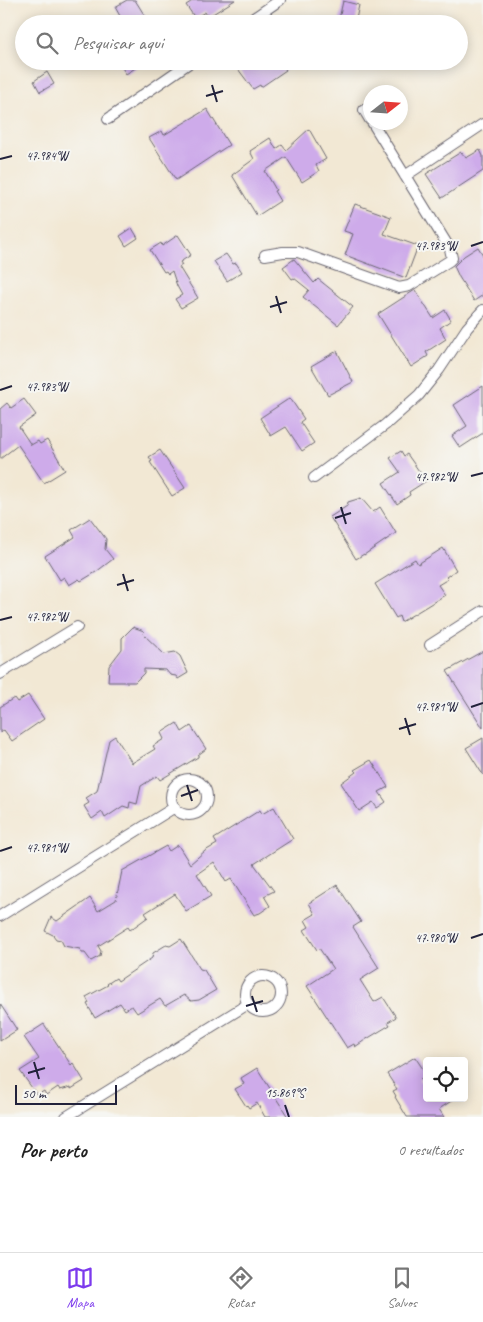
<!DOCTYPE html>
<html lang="pt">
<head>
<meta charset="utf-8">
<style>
	:root { --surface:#fff; --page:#f6f6f6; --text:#222; --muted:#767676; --line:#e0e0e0; --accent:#7c3aed }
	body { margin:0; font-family:Caveat,sans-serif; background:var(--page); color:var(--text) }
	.controls { position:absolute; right:15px; bottom:15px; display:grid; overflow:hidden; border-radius:5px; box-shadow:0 2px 12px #0003 }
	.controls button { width:45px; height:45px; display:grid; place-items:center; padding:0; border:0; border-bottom:1px solid var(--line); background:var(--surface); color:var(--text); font:25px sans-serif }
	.compass { position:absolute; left:363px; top:85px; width:45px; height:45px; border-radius:50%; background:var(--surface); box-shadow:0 2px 12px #0003; rotate:73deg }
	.scale { position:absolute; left:15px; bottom:12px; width:102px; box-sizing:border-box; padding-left:5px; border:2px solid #22223b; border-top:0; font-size:14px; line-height:18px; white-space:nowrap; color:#22223b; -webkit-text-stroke:4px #f6f6f2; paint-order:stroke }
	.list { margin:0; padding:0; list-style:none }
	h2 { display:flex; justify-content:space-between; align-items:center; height:65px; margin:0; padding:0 20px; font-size:21px }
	h2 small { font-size:16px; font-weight:400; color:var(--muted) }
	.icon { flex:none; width:28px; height:28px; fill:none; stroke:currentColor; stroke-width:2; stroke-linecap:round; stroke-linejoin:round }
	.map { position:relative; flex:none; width:483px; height:1117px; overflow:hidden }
	.search { position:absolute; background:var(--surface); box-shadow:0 2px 12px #0003; left:15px; right:15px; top:15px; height:55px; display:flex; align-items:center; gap:12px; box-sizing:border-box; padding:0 18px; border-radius:28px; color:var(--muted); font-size:19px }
	.sheet { height:135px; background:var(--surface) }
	nav { display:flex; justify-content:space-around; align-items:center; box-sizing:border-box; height:70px; border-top:1px solid var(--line); background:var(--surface); font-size:14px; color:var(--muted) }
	nav a { display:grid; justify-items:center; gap:2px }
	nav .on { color:var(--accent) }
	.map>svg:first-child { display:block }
	.building { fill:#ceabea }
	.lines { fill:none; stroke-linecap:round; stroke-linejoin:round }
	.street-casing { stroke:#6b6771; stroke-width:12 }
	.street { stroke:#fff; stroke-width:10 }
	.ticks { fill:none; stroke:#22223b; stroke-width:2 }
	.ticks-label { font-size:12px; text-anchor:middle; fill:#22223b; stroke:#f6f6f2; stroke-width:4; stroke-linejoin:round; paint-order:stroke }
</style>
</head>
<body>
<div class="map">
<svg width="483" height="1117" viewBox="0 0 483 1117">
	<rect width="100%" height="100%" fill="#f6f6f2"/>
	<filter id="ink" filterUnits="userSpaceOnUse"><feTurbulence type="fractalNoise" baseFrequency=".02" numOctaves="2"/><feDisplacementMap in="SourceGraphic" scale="10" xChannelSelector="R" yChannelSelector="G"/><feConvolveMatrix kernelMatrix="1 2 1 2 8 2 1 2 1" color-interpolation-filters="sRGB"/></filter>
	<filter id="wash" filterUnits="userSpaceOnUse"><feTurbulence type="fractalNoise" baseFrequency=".0096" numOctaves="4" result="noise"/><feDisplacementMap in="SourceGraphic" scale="20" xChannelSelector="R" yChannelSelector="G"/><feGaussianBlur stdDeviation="1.12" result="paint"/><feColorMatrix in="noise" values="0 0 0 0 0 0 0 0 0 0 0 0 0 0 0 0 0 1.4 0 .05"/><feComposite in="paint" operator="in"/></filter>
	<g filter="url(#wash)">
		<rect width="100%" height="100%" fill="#f2e8d4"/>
		<g id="blocks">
			<path class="building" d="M127 0H135L150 24H118L120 16 115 7Z
				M194 0H235L208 17 205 12 195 18 186 5Z
				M343 1 359 5 355 24H338Z
				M118 61H146L126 74Z
				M251 61H280L286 70 261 87 260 85 253 89 238 69Z
				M47 72 54 84 40 92 34 81Z
				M207 109 229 145 176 180 149 138 162 131 164 135Z
				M309 129 326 159 316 165 319 171 302 182 286 157 265 171 276 190 274 191 280 201 257 216 232 175 254 159 250 151 270 138 276 149 282 145 286 150Z
				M480 150 483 156V171L442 198 426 174 461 152 466 158Z
				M355 204 391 217 384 234 418 246 406 278 345 255 353 234 344 231Z
				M132 228 138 238 126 246 120 236Z
				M178 235 191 255 180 262 182 265 179 267 198 298 181 308 175 299 182 295 177 286 172 271 168 274 166 271 164 272 150 250 161 243 162 246Z
				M478 247 483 255V295L474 301 459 277 454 266 464 256Z
				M226 254 233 264 236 263 242 272 227 281 214 261Z
				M294 259 314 283 318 279 353 307 338 325 303 297 309 290 294 278 292 279 283 267Z
				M415 290 433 318 445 310 451 320 440 328 446 339 426 352 428 356 411 367 378 314Z
				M337 351 353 382 328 395 311 366Z
				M483 386V433L460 448 452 436 467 426 454 405Z
				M290 398 304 419 300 422 314 443 302 451 286 427 271 436 260 418Z
				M24 399 36 415 19 427 31 445 38 441 40 444 47 440 65 470 44 483 18 445 0 459V409L7 403 11 408Z
				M160 450 185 488 172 496 150 462 152 461 149 457Z
				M401 451 404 456 407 454 426 481 409 492 410 495 397 504 383 483 400 472 390 458Z
				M361 498 373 512 380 507 396 533 364 555V554L356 559 330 517 347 506 348 502Z
				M90 518 106 539 105 549 113 559 96 572 81 581 79 579 69 585 64 577 60 580 45 556 75 537 71 530Z
				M443 548 456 570 446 577 448 579 438 585 445 595 401 622 399 616 396 618 375 584 415 559 418 564Z
				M133 627 144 631 143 634 164 654 175 652 180 656 188 673 178 679 176 676 170 675 166 670 144 669V673L135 682H108L109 666 122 649V638Z
				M483 651V728L447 671Z
				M28 695 44 719 12 741 4 730 0 733V707L14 698 17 702Z
				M177 723 182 732 191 726 206 749 198 755V757L160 780 157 776 141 786 137 804 130 802 129 808 123 806 105 818 102 812 92 819 84 806 89 803 86 798 97 791 109 740 115 736 132 763 155 749 153 746 164 739 161 733Z
				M483 738V775L466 748Z
				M371 760 388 787 379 792 386 802 377 808 373 802 359 811 341 783 356 772 354 770Z
				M274 807 293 839 254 864 274 891 264 896 270 906 260 913 254 915 231 879 226 882 214 862 197 874 211 896 186 911 175 894 145 913 148 917 130 930 128 927 98 946 101 951 100 956 91 961 85 953H82L80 949 64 946 61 940 56 939 53 935 45 931 51 917 57 921 90 898 98 911 116 900 122 871 166 846 169 851 178 845 190 864 205 851 217 844 214 839 260 810 262 814Z
				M337 885 361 922 353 927 379 968 360 980 374 1002 383 997 396 1017 388 1022 390 1025 365 1040 355 1047 354 1044 347 1048 307 986 333 969 319 948 317 950 304 930 309 927 305 920 315 914 309 903Z
				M181 939 200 969 204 970 216 990 199 1000 191 1001 184 995 165 1006 160 999 137 1013 132 1006 125 1010 120 1003 95 1018 87 1004 89 1003 86 997 108 985 107 984 116 978 118 981 152 958 153 953 166 945 170 946Z
				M0 1004 17 1030 0 1041Z
				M44 1024 71 1065 73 1063 84 1081 71 1089V1087L60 1090 58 1087 46 1095 44 1091 37 1095 20 1071 39 1059 24 1037Z
				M415 1057 427 1075 420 1079 427 1090V1098H456L439 1109 444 1117H407L395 1097 396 1096 393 1091 397 1089 387 1074Z
				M257 1068 288 1117H265L257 1103 249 1108 247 1105 246 1106 235 1089 244 1084 241 1078Z"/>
		</g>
	</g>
	<g filter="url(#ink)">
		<use href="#blocks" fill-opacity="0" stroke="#6b6771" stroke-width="1"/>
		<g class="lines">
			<g class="street-casing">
				<path id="street" d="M245 24 280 0
					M364 110 370 120
					M108 119 192 61
					M405 176 483 124
					M265 255 283 252H298L399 288 409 286 449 261 452 258 450 249 372 122
					M314 478 385 425 419 395 439 370 467 328 483 310
					M430 645 483 611
					M0 674 77 627
					M171 797a18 18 0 1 1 36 0a18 18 0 1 1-36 0Z
					M0 916 175 807
					M245 994a18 18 0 1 1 36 0a18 18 0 1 1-36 0Z
					M66 1117 248 1004"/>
			</g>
			<use href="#street" class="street"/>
		</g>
	</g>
	<path class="ticks" d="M212 85 217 102M206 96 223 91M0 159 12 156M471 246 483 242M276 296 281 313M270 307 287 302M0 390 12 386M471 476 483 473M341 507 346 524M335 518 351 513M123 574 128 591M117 585 134 580M0 620 12 617M471 707 483 703M405 718 410 735M399 729 416 724M187 785 192 801M181 796 198 790M0 851 12 847M471 938 483 934M252 996 257 1012M246 1006 263 1001M34 1062 39 1079M28 1073 45 1068M285 1105 289 1117"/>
	<g class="ticks-label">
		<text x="47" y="160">47.984°W</text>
		<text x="436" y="250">47.983°W</text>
		<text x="47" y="391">47.983°W</text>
		<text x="436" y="481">47.982°W</text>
		<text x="47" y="621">47.982°W</text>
		<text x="436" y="711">47.981°W</text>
		<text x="47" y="852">47.981°W</text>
		<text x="436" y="942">47.980°W</text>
		<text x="285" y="1097">15.869°S</text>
	</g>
</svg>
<div class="controls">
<button><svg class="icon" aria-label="locate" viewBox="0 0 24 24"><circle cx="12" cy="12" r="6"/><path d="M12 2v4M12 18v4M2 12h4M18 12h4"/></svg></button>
</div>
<svg class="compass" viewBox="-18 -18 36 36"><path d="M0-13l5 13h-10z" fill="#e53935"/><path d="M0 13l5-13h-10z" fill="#767676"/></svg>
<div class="scale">50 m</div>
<div class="search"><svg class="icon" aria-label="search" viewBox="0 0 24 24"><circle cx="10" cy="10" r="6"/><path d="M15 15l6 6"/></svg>Pesquisar aqui</div>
</div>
<section class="sheet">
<h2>Por perto<small>0 resultados</small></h2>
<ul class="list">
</ul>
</section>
<nav>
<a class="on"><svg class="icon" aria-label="map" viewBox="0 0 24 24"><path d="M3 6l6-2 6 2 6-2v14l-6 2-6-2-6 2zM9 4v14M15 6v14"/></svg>Mapa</a>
<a><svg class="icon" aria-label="directions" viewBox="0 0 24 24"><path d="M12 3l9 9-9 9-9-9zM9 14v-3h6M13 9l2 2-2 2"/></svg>Rotas</a>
<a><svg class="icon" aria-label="saved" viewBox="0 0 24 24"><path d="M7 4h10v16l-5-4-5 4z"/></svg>Salvos</a>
</nav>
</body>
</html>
